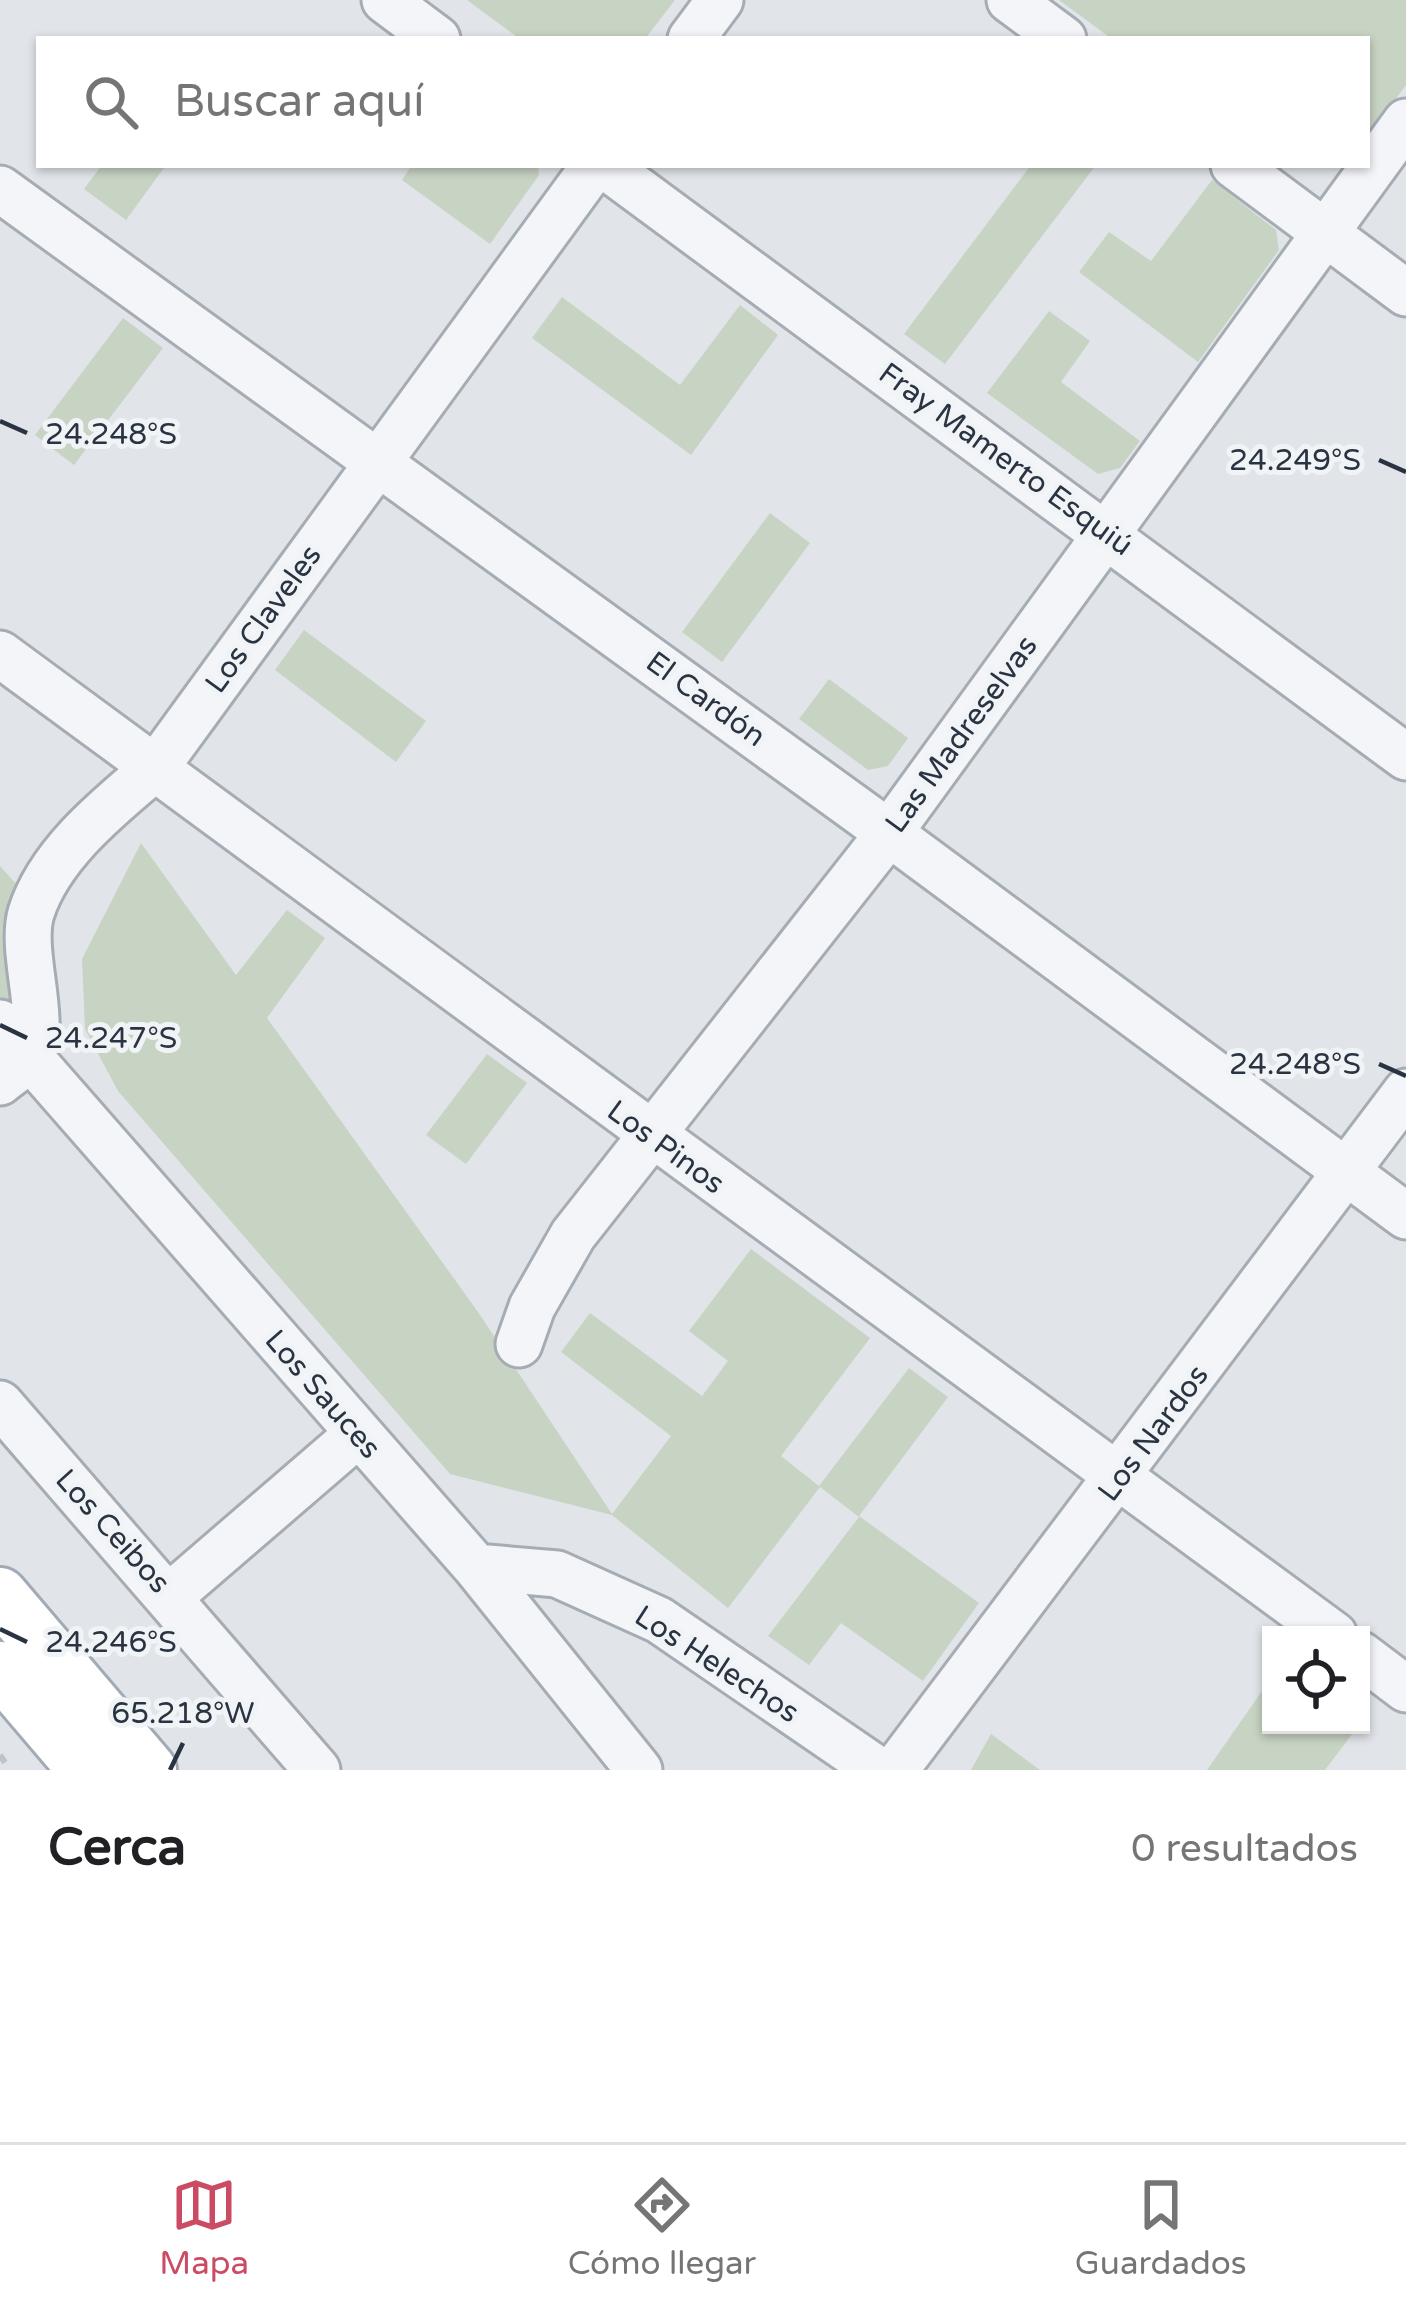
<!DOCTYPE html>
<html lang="es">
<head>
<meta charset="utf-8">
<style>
	:root { --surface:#fff; --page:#f6f6f6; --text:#202124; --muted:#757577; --line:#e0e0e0; --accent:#ca4b63 }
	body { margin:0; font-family:"Varela Round",sans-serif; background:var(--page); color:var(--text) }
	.controls { position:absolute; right:36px; bottom:36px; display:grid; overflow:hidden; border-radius:0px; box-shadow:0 3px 9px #0004 }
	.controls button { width:108px; height:108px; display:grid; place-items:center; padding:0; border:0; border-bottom:3px solid var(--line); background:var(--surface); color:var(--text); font:60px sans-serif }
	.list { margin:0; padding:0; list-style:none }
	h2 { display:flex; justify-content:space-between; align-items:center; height:156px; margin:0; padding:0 48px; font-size:51px }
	h2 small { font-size:39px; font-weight:400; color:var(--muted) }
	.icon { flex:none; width:66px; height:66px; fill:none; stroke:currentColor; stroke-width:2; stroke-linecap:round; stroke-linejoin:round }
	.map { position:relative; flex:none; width:1406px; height:1770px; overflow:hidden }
	.search { position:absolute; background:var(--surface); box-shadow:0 3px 9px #0004; left:36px; right:36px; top:36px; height:132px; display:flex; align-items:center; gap:30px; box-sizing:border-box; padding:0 42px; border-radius:0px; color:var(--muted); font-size:45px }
	.sheet { height:372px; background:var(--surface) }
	nav { display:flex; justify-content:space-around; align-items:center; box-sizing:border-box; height:168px; border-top:3px solid var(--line); background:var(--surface); font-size:33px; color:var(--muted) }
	nav a { display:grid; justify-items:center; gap:6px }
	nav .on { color:var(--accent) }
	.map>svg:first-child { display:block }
	.green { fill:#c7d3c3 }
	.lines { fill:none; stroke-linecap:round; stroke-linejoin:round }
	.minor-casing { stroke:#a6acb3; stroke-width:51 }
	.major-casing { stroke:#a1aab5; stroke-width:60 }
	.path { stroke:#bfc3c8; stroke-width:6; stroke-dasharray:9 9; stroke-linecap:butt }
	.minor { stroke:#f4f5f8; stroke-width:45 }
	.major { stroke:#fff; stroke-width:54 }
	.ticks { fill:none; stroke:#2a3341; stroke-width:4.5 }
	.labels { text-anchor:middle; stroke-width:10; stroke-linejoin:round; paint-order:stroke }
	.street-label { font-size:30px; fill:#2a3341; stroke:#f1f4f7 }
	.ticks-label { font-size:30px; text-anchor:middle; fill:#2a3341; stroke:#f1f4f7; stroke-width:10; stroke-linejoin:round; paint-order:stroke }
</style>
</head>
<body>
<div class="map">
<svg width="1406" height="1770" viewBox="0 0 1406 1770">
	<rect width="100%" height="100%" fill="#e1e5e9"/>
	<path class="green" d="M467 0H675L645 39H520Z
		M1059 0H1406V85L1367 138V39H1112Z
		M102 165H166L126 220 84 189Z
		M412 165H538L539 175 490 244 402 180Z
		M1031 165H1096L945 364 904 334Z
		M1212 180 1276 230 1279 250 1198 362 1079 272 1109 232 1151 261Z
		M562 297 680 385 740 305 778 335 691 455 532 338Z
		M1049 311 1090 341 1061 382 1140 441 1120 468 1098 474 987 393Z
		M123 318 163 348 74 465 35 435Z
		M770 513 810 543 722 662 682 632Z
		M304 630 426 721 396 762 275 670Z
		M829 679 908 738 888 766 868 770 799 719Z
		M141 843 236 975 287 910 325 938 267 1018 478 1312 612 1514 671 1436 561 1352 590 1313 702 1396 728 1361 689 1331 751 1249 870 1338 781 1456 819 1486 909 1368 948 1397 859 1516 979 1603 923 1681 841 1623 809 1665 768 1636 859 1517 820 1487 728 1608 612 1515 450 1474 118 1091 85 1029 82 959Z
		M0 866 17 885 6 932 17 1017 0 998Z
		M487 1054 527 1083 466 1164 426 1135Z
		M1271 1678V1725H1359L1325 1770H1207Z
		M991 1734 1040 1770H971Z"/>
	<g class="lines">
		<g class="minor-casing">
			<path id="minor" d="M385 0 437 39
				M1010 0 1063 39
				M691 39 720 0
				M604 165 1406 757
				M1234 165 1406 293
				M0 189 889 833 1406 1216
				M0 654 1334 1635
				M0 1023 476 1567 639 1770
				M0 1082C8 1075 22 1067 28 1058 50 1026 19 954 31 913 50 853 110 806 156 767L595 165
				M519 1344 532 1307 573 1235 889 833 1406 122
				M0 1404 317 1770
				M476 1567 557 1574 659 1620 878 1770
				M170 1596 358 1434
				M1361 1655 1406 1689
				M895 1770 1406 1092"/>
		</g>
		<g class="major-casing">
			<path id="major" d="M0 1595 149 1770
				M0 1669 86 1770"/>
		</g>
		<path class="path" d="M0 1755 10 1770"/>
		<use href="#minor" class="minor"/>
		<use href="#major" class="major"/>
	</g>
	<path class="ticks" d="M0 421 27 433M1379 460 1406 472M0 1025 27 1038M1379 1064 1406 1076M0 1629 27 1642M170 1770 183 1743"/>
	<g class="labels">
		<g class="street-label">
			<text transform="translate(1006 459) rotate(36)" y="10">Fray Mamerto Esquiú</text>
			<text transform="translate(263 619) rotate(-54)" y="10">Los Claveles</text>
			<text transform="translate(706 699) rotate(36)" y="10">El Cardón</text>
			<text transform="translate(961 734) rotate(-54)" y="10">Las Madreselvas</text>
			<text transform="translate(666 1147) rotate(36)" y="10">Los Pinos</text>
			<text transform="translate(323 1394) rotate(49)" y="10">Los Sauces</text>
			<text transform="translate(1153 1433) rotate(-53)" y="10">Los Nardos</text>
			<text transform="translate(113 1531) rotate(48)" y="10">Los Ceibos</text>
			<text transform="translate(717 1664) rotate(33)" y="10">Los Helechos</text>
		</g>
	</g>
	<g class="ticks-label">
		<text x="111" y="444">24.248°S</text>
		<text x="1295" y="470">24.249°S</text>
		<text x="111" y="1048">24.247°S</text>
		<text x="1295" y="1074">24.248°S</text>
		<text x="111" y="1652">24.246°S</text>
		<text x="183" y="1723">65.218°W</text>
	</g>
</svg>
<div class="controls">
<button><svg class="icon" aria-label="locate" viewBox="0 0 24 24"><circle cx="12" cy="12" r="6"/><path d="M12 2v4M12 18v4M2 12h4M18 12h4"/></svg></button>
</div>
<div class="search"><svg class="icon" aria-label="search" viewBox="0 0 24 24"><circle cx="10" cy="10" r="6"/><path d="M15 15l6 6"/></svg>Buscar aquí</div>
</div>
<section class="sheet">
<h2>Cerca<small>0 resultados</small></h2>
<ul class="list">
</ul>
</section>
<nav>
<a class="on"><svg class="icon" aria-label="map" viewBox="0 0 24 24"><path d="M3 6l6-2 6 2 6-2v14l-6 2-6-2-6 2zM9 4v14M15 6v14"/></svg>Mapa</a>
<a><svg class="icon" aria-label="directions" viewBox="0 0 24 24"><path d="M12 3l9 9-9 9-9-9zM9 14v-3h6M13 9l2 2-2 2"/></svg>Cómo llegar</a>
<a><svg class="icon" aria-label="saved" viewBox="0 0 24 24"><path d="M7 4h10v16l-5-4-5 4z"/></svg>Guardados</a>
</nav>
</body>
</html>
